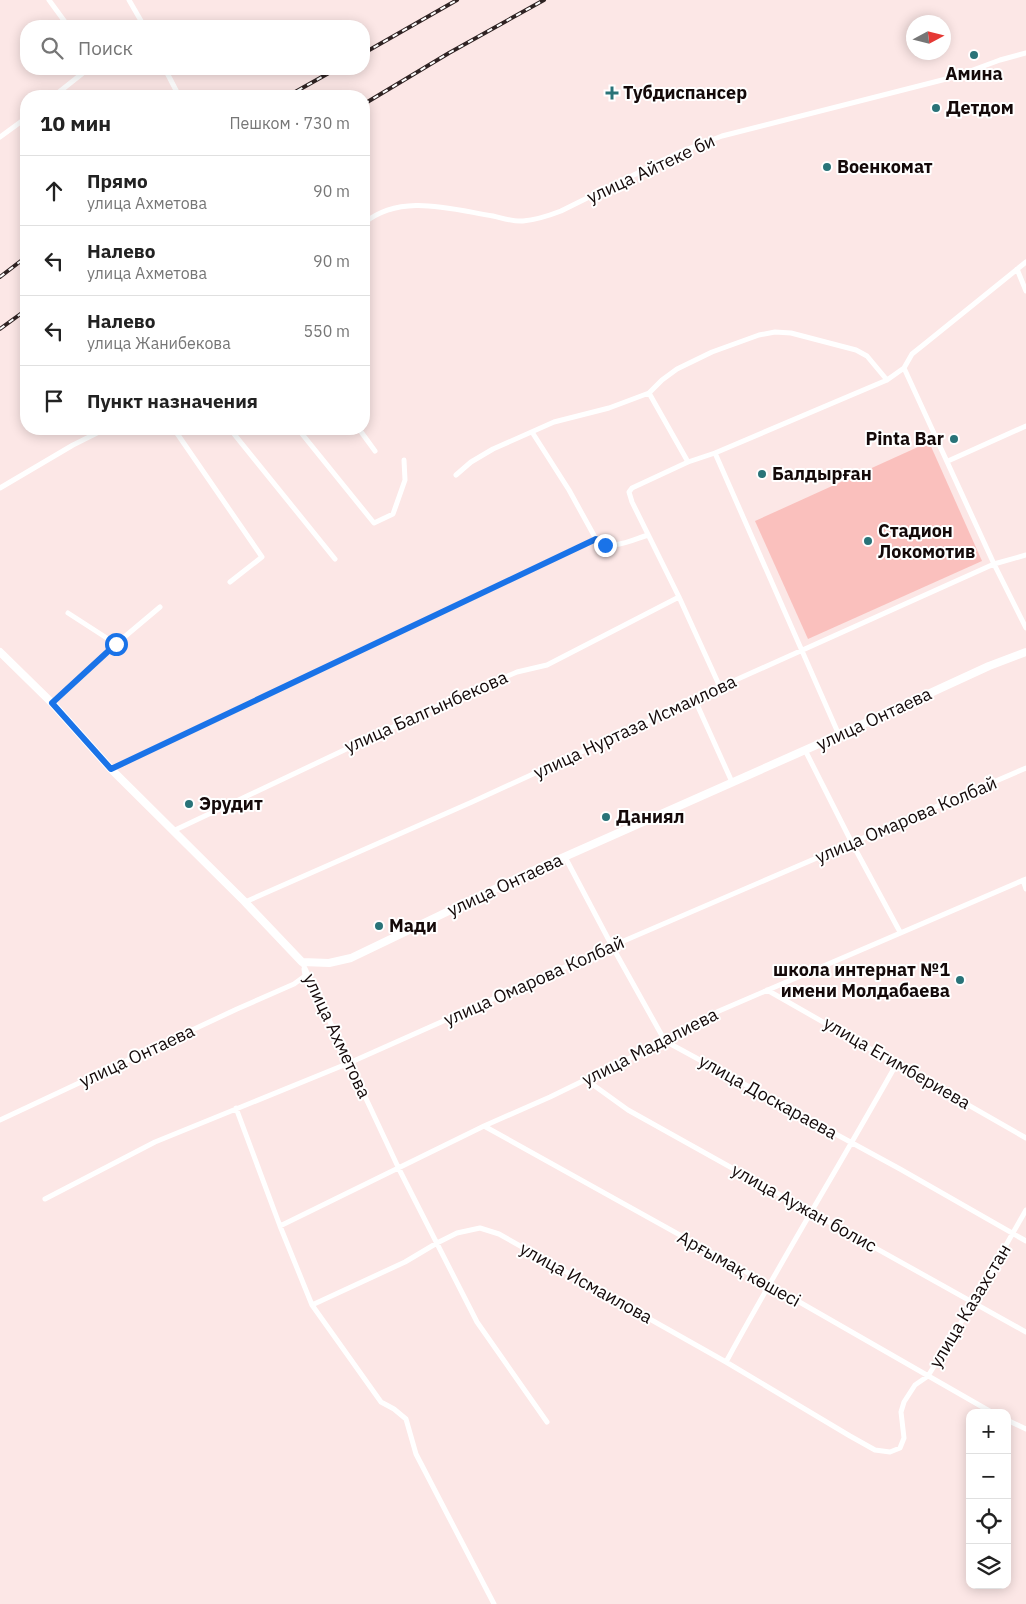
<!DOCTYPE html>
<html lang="ru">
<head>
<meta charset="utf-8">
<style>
	:root { --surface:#fff; --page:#f2f2f2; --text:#222; --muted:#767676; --line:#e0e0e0 }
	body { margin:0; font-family:"IBM Plex Sans",sans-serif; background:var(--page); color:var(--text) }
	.controls { position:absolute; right:15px; bottom:15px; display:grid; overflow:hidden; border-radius:10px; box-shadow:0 2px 12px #0003 }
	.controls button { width:45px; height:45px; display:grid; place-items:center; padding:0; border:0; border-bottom:1px solid var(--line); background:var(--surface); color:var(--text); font:25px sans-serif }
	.compass { position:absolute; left:906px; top:15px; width:45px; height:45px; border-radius:50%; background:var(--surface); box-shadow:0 2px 12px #0003; rotate:83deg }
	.stop { position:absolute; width:15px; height:15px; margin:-11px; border:4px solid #1a73e8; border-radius:50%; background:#fff }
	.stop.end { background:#1a73e8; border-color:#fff; box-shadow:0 1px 5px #0008 }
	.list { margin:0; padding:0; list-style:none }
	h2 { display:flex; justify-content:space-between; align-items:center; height:65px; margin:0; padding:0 20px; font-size:21px }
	h2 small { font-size:16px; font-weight:400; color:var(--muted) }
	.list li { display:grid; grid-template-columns:32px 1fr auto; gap:15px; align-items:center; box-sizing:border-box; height:70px; padding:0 20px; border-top:1px solid var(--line) }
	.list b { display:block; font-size:19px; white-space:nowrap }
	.list p { margin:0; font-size:16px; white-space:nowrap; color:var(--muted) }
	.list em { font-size:16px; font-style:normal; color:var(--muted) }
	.icon { flex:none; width:28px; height:28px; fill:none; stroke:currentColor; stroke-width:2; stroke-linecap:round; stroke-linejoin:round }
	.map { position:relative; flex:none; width:1026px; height:1604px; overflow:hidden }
	.search { position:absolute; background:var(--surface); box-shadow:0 2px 12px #0003; left:20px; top:20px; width:350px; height:55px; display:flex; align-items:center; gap:12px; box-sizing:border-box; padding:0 18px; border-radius:20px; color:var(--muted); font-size:19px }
	.panel { position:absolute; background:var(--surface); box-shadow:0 2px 12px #0003; left:20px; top:90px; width:350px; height:345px; border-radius:20px }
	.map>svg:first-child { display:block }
	.pitch { fill:#fac0bd }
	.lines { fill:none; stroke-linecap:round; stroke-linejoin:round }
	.minor { stroke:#fff; stroke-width:5 }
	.secondary { stroke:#fff; stroke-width:8 }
	.rail-casing { stroke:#2f2323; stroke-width:4 }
	.rail { stroke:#fff; stroke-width:2; stroke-dasharray:5.5; stroke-linecap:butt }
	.route { stroke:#1a73e8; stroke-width:6 }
	.poi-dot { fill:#297378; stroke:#fff; stroke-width:2 }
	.labels { text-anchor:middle; stroke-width:4; stroke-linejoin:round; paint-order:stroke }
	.poi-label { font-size:18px; font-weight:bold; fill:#140909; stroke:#fff; text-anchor:start }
	.street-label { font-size:18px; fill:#140909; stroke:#fff }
</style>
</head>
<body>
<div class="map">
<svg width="1026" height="1604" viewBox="0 0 1026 1604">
	<rect width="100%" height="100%" fill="#fce7e6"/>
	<path class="pitch" d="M929 442 982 561 808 639 755 521Z"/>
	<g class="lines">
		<path class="minor" d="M49 0 68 26
			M129 0 144 26
			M165 69 179 96
			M54 96 88 69
			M0 137 26 118
			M364 223C401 193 450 209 493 216 502 218 514 222 523 221 536 220 548 216 561 211L680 152 722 136 954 77 1000 60 1026 53
			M1017 269 1026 291
			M904 368 994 564 1026 628
			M649 393 688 462
			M174 429 262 557 230 582
			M230 429 335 559
			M298 429 374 523 393 514 405 480 404 460
			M359 429 375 451
			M532 432 569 490 596 539
			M715 453 688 462 632 488 629 492 632 502 679 597 720 687
			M948 461 1026 426
			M456 475 471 462 493 449 554 422 609 408 649 393 662 380 677 369 712 352 759 335 775 332 791 333 856 350 867 356 887 380
			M0 488 73 445 105 429
			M68 613 116 644
			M695 700 732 782
			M52 703 116 644 160 607
			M839 735 715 453 887 380 904 368 912 354 927 342 1026 262
			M805 750 852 843 900 932
			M111 769 596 539C614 551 629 541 648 535
			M173 831 431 709 517 672 547 665 679 597
			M565 857 612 946 665 1041 900 1169 1026 1241
			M1023 880 1026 889
			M245 902 472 802 695 700 720 687 994 564 1026 555
			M302 962 399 1169 477 1322 547 1422
			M767 990 1026 1138
			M585 1079 628 1110 1026 1332
			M236 1108 280 1226 312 1305 381 1402 394 1409 406 1419 416 1454 494 1604
			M0 1120 237 1009 294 984 305 976 304 969
			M484 1126 768 1284 993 1413
			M45 1199 155 1142 349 1063 612 946 1026 768
			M280 1226 484 1126 550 1097 665 1041 719 1011 1026 879
			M312 1305 405 1262 437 1243 457 1233 480 1228 499 1234 726 1362 850 1436 875 1450 890 1452 900 1448 904 1438 901 1412 904 1402 915 1385 928 1376 973 1303 1026 1210
			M726 1362C781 1261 841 1163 897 1063
			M1007 1420 1026 1429"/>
		<path class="secondary" d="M0 652 52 703 111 769 245 902 302 962 329 963 351 958 528 873 839 735 989 666 1026 652"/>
		<g class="rail-casing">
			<path id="rail" d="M364 53 457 0
				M288 96 336 69
				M364 104 449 53 544 0
				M0 277 26 257
				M0 329 26 310"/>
		</g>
		<use href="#rail" class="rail"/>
	</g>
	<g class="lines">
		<path class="route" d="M116 644 52 703 111 769 596 539 605 545"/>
	</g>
	<g class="poi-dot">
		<circle cx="974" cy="55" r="5"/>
		<path d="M609.5 85.5h5v5h5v5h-5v5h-5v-5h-5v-5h5z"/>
		<circle cx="936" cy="108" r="5"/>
		<circle cx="827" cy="167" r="5"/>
		<circle cx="954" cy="439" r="5"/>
		<circle cx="762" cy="474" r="5"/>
		<circle cx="868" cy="541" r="5"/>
		<circle cx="189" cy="804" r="5"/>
		<circle cx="606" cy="817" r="5"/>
		<circle cx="379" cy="926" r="5"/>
		<circle cx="960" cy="980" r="5"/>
	</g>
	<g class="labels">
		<g class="poi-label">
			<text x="974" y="80" text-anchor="middle">Амина</text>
			<text x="623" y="99">Тубдиспансер</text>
			<text x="946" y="114">Детдом</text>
			<text x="837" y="173">Военкомат</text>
			<text x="944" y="445" text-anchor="end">Pinta Bar</text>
			<text x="772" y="480">Балдырған</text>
			<text x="878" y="537">Стадион<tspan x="878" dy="21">Локомотив</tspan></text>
			<text x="199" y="810">Эрудит</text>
			<text x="616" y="823">Даниял</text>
			<text x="389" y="932">Мади</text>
			<text x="950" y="976" text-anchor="end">школа интернат №1<tspan x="950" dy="21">имени Молдабаева</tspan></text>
		</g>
		<g class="street-label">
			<text transform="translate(651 169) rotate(-25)" y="6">улица Айтеке би</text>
			<text transform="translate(426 712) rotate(-24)" y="6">улица Балгынбекова</text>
			<text transform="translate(874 719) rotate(-25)" y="6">улица Онтаева</text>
			<text transform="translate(635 727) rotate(-25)" y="6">улица Нуртаза Исмаилова</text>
			<text transform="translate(906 820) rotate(-23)" y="6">улица Омарова Колбай</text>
			<text transform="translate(505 885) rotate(-25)" y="6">улица Онтаева</text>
			<text transform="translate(534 981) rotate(-24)" y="6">улица Омарова Колбай</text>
			<text transform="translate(337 1036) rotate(65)" y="6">улица Ахметова</text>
			<text transform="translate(650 1047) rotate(-27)" y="6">улица Мадалиева</text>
			<text transform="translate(137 1056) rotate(-25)" y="6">улица Онтаева</text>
			<text transform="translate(897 1063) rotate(30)" y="6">улица Егимбериева</text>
			<text transform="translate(768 1097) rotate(29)" y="6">улица Доскараева</text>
			<text transform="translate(804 1208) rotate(29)" y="6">улица Аужан болис</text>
			<text transform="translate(739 1269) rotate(29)" y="6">Арғымақ көшесі</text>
			<text transform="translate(586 1283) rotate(29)" y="6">улица Исмаилова</text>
			<text transform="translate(970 1306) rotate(-59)" y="6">улица Казахстан</text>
		</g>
	</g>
</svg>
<div class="controls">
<button>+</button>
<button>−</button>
<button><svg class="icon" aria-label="locate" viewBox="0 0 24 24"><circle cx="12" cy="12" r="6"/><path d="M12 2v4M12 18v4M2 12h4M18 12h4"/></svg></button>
<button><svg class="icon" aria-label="layers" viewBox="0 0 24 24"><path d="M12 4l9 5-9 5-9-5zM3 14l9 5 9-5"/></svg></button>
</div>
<svg class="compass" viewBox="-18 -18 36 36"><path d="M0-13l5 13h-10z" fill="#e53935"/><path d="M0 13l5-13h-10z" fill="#767676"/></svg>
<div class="stop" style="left:116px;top:644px"></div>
<div class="stop end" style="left:605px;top:545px"></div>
<div class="search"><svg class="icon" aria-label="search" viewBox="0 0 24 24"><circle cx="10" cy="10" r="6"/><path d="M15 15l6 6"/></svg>Поиск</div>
<section class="panel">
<h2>10 мин<small>Пешком · 730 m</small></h2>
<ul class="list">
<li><svg class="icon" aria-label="ahead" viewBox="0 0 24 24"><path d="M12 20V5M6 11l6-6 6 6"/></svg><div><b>Прямо</b><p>улица Ахметова</p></div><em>90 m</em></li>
<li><svg class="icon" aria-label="left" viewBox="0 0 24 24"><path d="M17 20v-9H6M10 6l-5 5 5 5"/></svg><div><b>Налево</b><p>улица Ахметова</p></div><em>90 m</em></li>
<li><svg class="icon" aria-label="left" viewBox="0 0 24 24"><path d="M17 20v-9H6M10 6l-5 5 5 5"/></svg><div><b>Налево</b><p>улица Жанибекова</p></div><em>550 m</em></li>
<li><svg class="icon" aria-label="arrive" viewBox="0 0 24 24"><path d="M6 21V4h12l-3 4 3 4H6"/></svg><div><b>Пункт назначения</b></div></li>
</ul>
</section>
</div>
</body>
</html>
